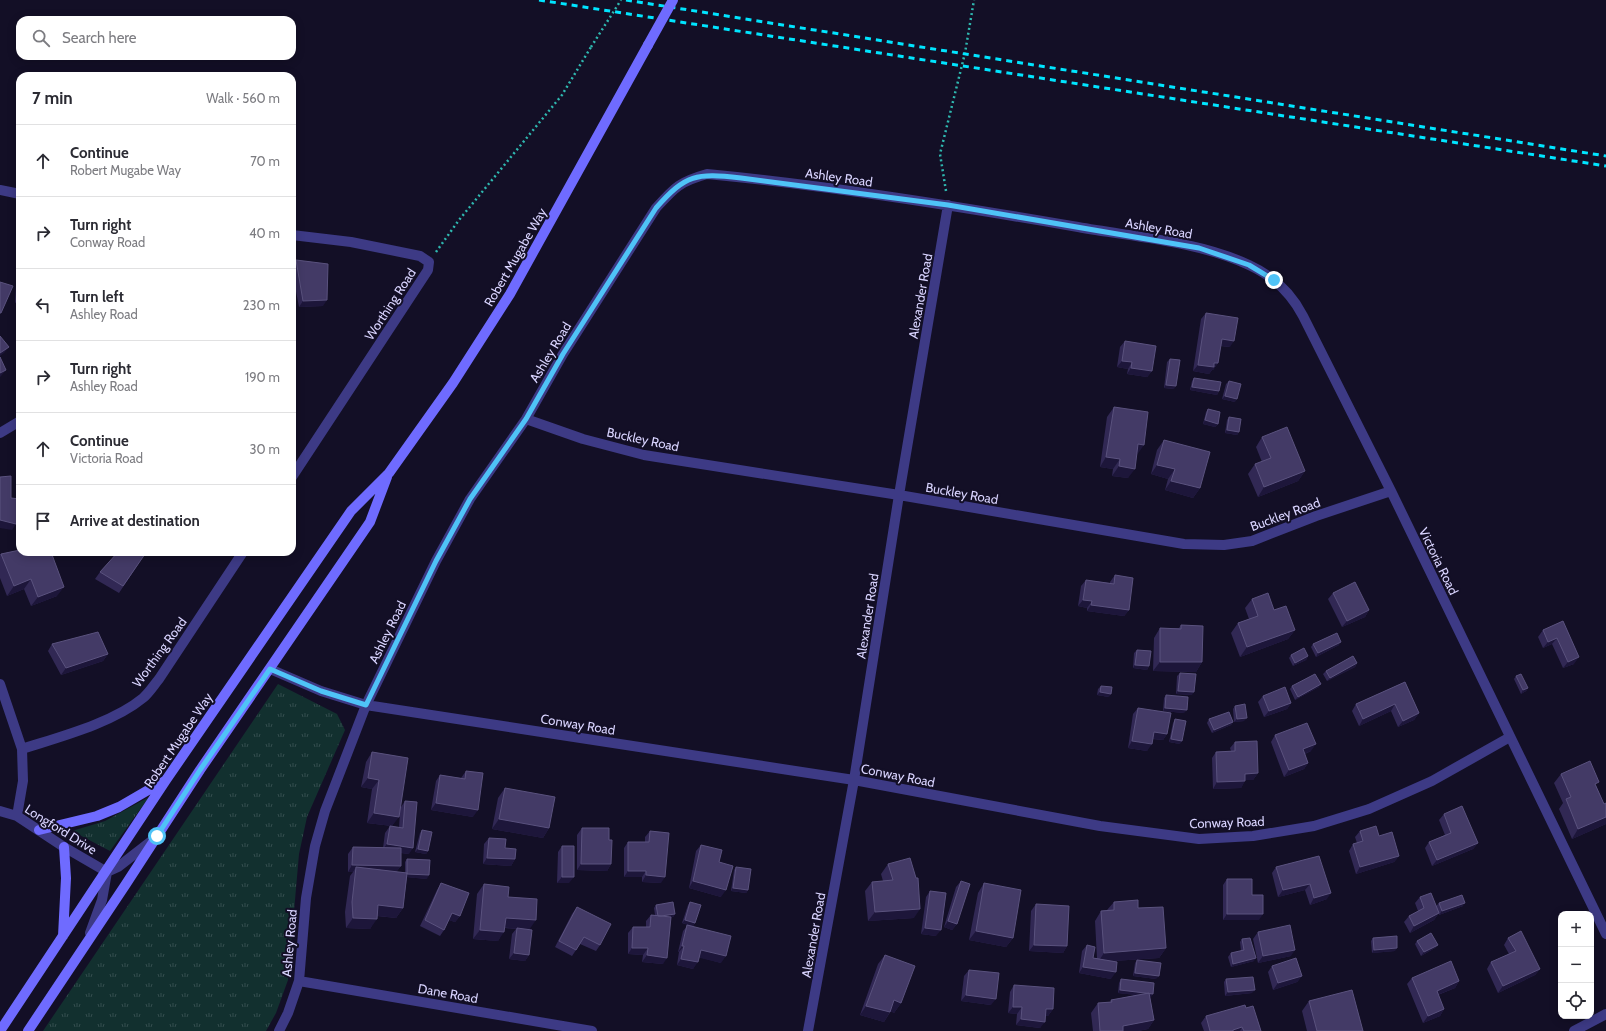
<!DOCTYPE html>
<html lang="en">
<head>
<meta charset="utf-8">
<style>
	:root { --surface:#fff; --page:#f7f7f7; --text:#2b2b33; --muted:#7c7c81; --line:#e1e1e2 }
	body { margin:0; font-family:Cabin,sans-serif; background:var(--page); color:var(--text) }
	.controls { position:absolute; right:12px; bottom:12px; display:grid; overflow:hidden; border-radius:8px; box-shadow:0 2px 10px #0003 }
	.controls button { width:36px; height:36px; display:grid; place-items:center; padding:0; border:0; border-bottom:1px solid var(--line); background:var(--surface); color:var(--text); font:20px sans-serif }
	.stop { position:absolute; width:12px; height:12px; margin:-9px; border:3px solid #4fc3f7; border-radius:50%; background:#fff }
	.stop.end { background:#4fc3f7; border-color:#fff; box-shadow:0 1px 4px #0008 }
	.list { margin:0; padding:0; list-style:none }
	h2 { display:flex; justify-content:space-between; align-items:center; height:52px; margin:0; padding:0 16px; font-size:17px }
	h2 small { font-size:13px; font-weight:400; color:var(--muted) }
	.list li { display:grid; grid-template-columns:26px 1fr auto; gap:12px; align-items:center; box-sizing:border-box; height:72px; padding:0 16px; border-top:1px solid var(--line) }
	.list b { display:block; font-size:15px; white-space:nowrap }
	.list p { margin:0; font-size:13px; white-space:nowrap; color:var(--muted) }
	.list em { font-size:13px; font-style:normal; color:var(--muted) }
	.icon { flex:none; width:22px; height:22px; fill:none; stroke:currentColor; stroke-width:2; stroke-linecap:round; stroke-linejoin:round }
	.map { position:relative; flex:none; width:1606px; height:1031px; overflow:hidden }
	.search { position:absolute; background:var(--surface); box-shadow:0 2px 10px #0003; left:16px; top:16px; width:280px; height:44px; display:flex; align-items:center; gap:10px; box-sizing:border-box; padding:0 14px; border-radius:12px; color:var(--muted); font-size:15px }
	.panel { position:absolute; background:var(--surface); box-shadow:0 2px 10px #0003; left:16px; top:72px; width:280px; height:484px; border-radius:12px }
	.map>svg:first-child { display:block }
	.grass { fill:url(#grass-tufts) }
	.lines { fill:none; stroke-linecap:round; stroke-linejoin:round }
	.path { stroke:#2fb8b0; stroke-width:2.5; stroke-dasharray:2 3; stroke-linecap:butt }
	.minor { stroke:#3d3a85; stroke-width:10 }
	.secondary { stroke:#6f6bff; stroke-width:10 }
	.rail { stroke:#00e5ff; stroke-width:3; stroke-dasharray:6 5; stroke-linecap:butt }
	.path-bridge { stroke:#2fb8b0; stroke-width:2.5; stroke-dasharray:2 3; stroke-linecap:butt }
	.secondary-bridge { stroke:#6f6bff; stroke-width:10 }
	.wall { fill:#312854 }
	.shaded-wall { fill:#1d163a }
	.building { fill:#433a66; stroke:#5a527e }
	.route { stroke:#4fc3f7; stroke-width:5 }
	.labels { text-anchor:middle; stroke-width:4; stroke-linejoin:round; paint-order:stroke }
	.street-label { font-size:13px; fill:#d9d4ff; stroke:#130f26 }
</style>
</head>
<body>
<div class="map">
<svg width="1606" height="1031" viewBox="0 0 1606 1031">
	<defs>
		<pattern id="grass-tufts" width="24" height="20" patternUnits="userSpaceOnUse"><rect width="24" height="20" fill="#12302f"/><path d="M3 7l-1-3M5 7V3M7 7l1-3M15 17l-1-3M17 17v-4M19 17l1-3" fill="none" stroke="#344d4e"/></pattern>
	</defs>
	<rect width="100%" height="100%" fill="#130f26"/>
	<path class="grass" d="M278 684 337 714 345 730 307 817 299 854 288 980 276 1013 266 1031H43Z
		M149 797 110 851 72 831 105 821Z"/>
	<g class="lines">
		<path class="path" d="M946 191 940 154 965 53 974 0
			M436 252 459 220 562 95 591 47"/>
		<path class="minor" d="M0 190 20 194
			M292 235 351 242 420 256 429 262 428 270 292 477
			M526 419 583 439 644 455 899 495 1184 544 1224 545 1252 541 1316 516 1391 491
			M0 433 20 421
			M270 669 321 691 366 705 854 780 1100 826 1199 839 1253 836 1314 826 1369 809 1432 781 1510 737
			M0 684 22 749 23 781 17 816
			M22 749C59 737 113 723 143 698 149 693 154 685 159 679L243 552
			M0 811 17 816 64 847 107 872
			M107 872 118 867 154 839
			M90 933 102 900 107 872
			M299 981 592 1031
			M279 1031 288 1013 299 981 306 898 315 846 325 811 366 705 436 561 470 499 526 419 563 354 656 208C675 187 679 182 707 174 832 186 955 206 1078 227 1133 237 1198 241 1249 265 1273 276 1291 293 1303 316L1391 491 1606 934
			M808 1031 854 780 899 495 948 205
			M1574 1031 1606 1014"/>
		<path class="secondary" d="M39 830 97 816 119 807 162 782
			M63 936 66 878 64 847
			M0 1031 166 780 351 511 389 473 453 383 510 294 648 45
			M28 1031 126 884 200 770 370 522 387 477"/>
		<path class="rail" d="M539 0 1606 166
			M626 0 1606 156"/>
		<path class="path-bridge" d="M591 47 621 0"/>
		<path class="secondary-bridge" d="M648 45 673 0"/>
	</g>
	<path class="wall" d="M20 250V302L15 303 18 252Z
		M296 260 323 306 299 307 292 271V266Z
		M1206 313 1230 347 1220 346 1218 363 1213 370H1212L1209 374 1193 371 1201 319Z
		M1125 341 1152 371 1147 377 1127 374 1128 369 1117 367 1120 347Z
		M1170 359 1174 389 1164 388 1167 362Z
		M1194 378 1219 391 1217 395 1190 390 1192 381Z
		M1229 381 1235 402 1222 399 1226 384Z
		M1114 407 1137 455 1128 478 1112 476 1113 469 1100 467 1107 417Z
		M1208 409 1218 424 1215 427 1203 424 1206 412Z
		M1229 417 1239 432 1237 435 1225 433 1227 420Z
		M1262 437 1305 471 1298 481 1258 497 1248 474 1255 464 1262 462 1256 447Z
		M1164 440 1200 488 1193 498 1165 490 1168 479 1151 474 1157 450Z
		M0 554H1L57 596 31 606 24 589 7 596 0 578Z
		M145 554 119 593 95 579 100 572Z
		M1115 575 1129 610 1124 616 1087 611V608L1078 606 1081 586 1086 580 1110 583V582Z
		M1333 593 1369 610 1365 617 1342 627 1328 599Z
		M1252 599 1274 610 1295 630 1288 639 1240 657 1231 633 1238 623 1249 619 1245 608Z
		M1563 621 1574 664 1563 668 1552 644 1543 648 1538 637 1543 630Z
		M1181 625 1202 662 1196 672 1153 671 1154 638 1160 628H1179Z
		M52 644 108 654 103 661 61 675 48 651Z
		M1313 644 1339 645 1316 657 1311 647Z
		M1137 650 1149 666 1147 670 1133 668 1134 653Z
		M1291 655 1308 656 1306 660 1293 666 1289 658Z
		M1357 663 1355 667 1327 681 1323 674 1326 671Z
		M1180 673 1192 695 1176 694 1177 676Z
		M1516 676 1528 688 1526 691 1521 694 1514 679Z
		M1405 682 1419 713 1414 720 1398 727 1391 711 1359 726 1352 711 1356 704Z
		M1101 686 1109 697 1097 695 1098 689Z
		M1292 686 1319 687 1295 700 1290 689Z
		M1166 695 1184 713 1163 711 1164 698Z
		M1263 696 1291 703 1287 709 1264 717 1258 702Z
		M1235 706 1244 721 1234 722 1233 709Z
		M1138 708 1167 734 1163 740 1152 739 1147 751 1128 748 1133 714Z
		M1175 719 1180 744 1169 742 1173 723Z
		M1209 719 1233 722 1231 725 1212 733 1207 723Z
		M1275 735 1311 751 1305 754 1308 763 1304 769 1284 777 1271 742Z
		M1235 742 1258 773 1253 780H1245L1241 788 1213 789 1212 758 1216 752 1231 751 1230 748Z
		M372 752 401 807 405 801 409 854 401 853V866L396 872 405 873V862L407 859 427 879 407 877 403 908 396 918 377 916 370 929 346 928 345 912 350 876 353 872H348V854L353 847 383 848 385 833 390 826 399 828 400 812 392 826 367 823 372 789 361 787 366 762Z
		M466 771 473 817 431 810 436 781 440 775 461 778Z
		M1561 774 1596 786 1604 804 1606 803V824L1572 839 1559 809 1563 803 1554 783Z
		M505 788 549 828 543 838 492 829 498 798Z
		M1444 814 1478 843 1473 849 1432 866 1425 848 1429 842 1445 835 1439 820Z
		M582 828 609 840 611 864 607 871 577 870V835Z
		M422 830 428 851 426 854 415 852 420 833Z
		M650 831 661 883 642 882V877H624V848L628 842H645V837Z
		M1360 831 1379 836 1399 856 1394 862 1356 874 1349 851 1353 844 1357 843 1355 837Z
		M489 838 505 848 515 859 511 866 483 864 484 844Z
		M701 845 719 862 721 897 689 888 696 851Z
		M562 846 569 883H557L558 852Z
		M1319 856 1327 899 1310 905 1305 890 1278 897 1272 873 1276 867Z
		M888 864 914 918 868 921 865 891 872 882 883 881 881 874Z
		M736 867 748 890 746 893 731 891 734 870Z
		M1227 879 1252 895 1259 920H1223V885Z
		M961 881 957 924 952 930 944 927 956 887Z
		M441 883 460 916 455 922 449 920 444 930 440 936 420 926 437 890Z
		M984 883 1013 938 1006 947 969 940 978 893Z
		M484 884 508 897 529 929V955L525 961 509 959 512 934 516 929 505 928 498 941 473 939 477 894Z
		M930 891 936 936 921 934 926 897Z
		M1420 897 1436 906 1439 903 1463 906 1439 915V913L1434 920 1410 933 1404 922 1409 916 1418 911 1415 903Z
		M690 902 695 923 693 926 721 963 699 957 693 969 677 965 679 952H678L683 931 688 925 682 923 688 905Z
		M1114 902 1138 908 1166 948 1159 958 1113 961 1111 979 1079 973 1082 951 1087 945 1093 958H1097L1095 921 1101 911 1107 910Z
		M1036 904 1067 946 1063 953 1029 951 1031 911Z
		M656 905 675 914 673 917H671L663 964 642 962 643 955 628 954V933L633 927H646V921L651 915H655L654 908Z
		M577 907 600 945 596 951 580 944 572 956 555 947 572 914Z
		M1258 932 1291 956 1258 963 1253 939Z
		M1373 938 1395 951 1372 953 1371 941Z
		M1508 938 1540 969 1535 975 1498 993 1487 969 1491 962 1509 954 1504 945Z
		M1242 939 1254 961 1231 967 1228 957 1231 953 1241 951 1240 942Z
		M1417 941 1438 945 1435 948 1421 956 1415 944Z
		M885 955 901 1003 894 1013 891 1011 884 1022 860 1015 878 964Z
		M1137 960 1156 979 1133 976 1135 963Z
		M1272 966 1302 976 1297 982 1273 990 1268 972Z
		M969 970 991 1005 961 1001 964 976Z
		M1412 978 1459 981 1455 988 1438 995 1444 1009 1440 1016 1423 1023 1407 984Z
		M1121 979 1151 997H1150L1154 1020 1148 1029 1138 1031H1093L1091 1013 1098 1003 1110 1002 1111 1000 1137 995 1118 993 1119 983Z
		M1226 979 1252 993 1225 996 1224 982Z
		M1014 985 1053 1009 1048 1016H1045L1040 1028 1016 1025 1017 1014 1008 1013 1010 992Z
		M1309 1001 1363 1031H1307L1302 1011Z
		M1246 1008 1261 1031H1204L1201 1023 1206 1016Z"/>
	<path class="shaded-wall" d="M19 296H20V302L15 303Z
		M327 300 323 306 299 307 303 301Z
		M1222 339 1234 341 1230 347 1217 345Z
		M9 347 4 353 0 356V353Z
		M1122 361 1132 362 1128 369 1117 367Z
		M1214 363H1218L1213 370H1212L1209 374 1193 371 1198 365Z
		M1131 368 1152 371 1147 377 1127 374Z
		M6 370 1 376 0 377V373Z
		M1166 385 1176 386 1174 389 1164 388Z
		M1192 387 1219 391 1217 395 1190 390Z
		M1225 396 1237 399 1235 402 1222 399Z
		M1205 420 1218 424 1215 427 1203 424Z
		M1227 430 1239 432 1237 435 1225 433Z
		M1138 444 1144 445 1137 455Z
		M1106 457 1120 459 1113 469 1100 467Z
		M1157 465 1175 469 1168 479 1151 474Z
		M1119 466 1135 469 1128 478 1112 476Z
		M1305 471 1298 481 1258 497 1264 487Z
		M1171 481 1200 488 1193 498 1165 490Z
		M0 520 16 524 12 530 0 528Z
		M31 579 24 589 7 596 14 586Z
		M64 587 57 596 31 606 38 597Z
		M1083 600 1092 601 1087 608 1078 606Z
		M1091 605 1129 610 1124 616 1087 611Z
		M1369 610 1365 617 1342 627 1347 621Z
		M1295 630 1288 639 1240 657 1247 647Z
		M1557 638 1552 644 1543 648 1548 642Z
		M1341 642 1339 645 1316 657 1318 653Z
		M108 654 103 661 61 675 66 668Z
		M1308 656 1306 660 1293 666 1295 663Z
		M1579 657 1574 664 1563 668 1568 662Z
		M1160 662H1202L1196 672 1153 671Z
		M1357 663 1355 667 1327 681 1330 678Z
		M1135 665 1149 666 1147 670 1133 668Z
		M1321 684 1319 687 1295 700 1298 697Z
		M1528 688 1526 691 1521 694 1523 690Z
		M1178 691 1194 692 1192 695 1176 694Z
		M1100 692 1111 694 1109 697 1097 695Z
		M1291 703 1287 709 1264 717 1269 711Z
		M1395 704 1391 711 1359 726 1363 719Z
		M1165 708 1187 710 1184 713 1163 711Z
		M1419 713 1414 720 1398 727 1403 721Z
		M1247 718 1244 721 1234 722 1237 719Z
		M1233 722 1231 725 1212 733 1214 730Z
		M1154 732 1167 734 1163 740 1149 738Z
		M1171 739 1182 741 1180 744 1169 742Z
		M1132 741 1152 744 1147 751 1128 748Z
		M1316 744 1311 751 1299 756 1303 749Z
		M1308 763 1304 769 1284 777 1289 770Z
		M1258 773 1253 780H1240L1245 774Z
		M368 778 379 780 372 789 361 787Z
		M1245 781 1241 788 1213 789 1217 782Z
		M436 803 478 810 473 817 431 810Z
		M374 813 399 817 392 826 367 823Z
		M1606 817V824L1572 839 1578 829Z
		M499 819 549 828 543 838 492 829Z
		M1478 843 1473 849 1432 866 1437 860Z
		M387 844 413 848 409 854 382 850Z
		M418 849 428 851 426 854 415 852Z
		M1399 856 1394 862 1356 874 1360 867Z
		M487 858 515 859 511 866 483 864Z
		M581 864H611L607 871 577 870Z
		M352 865 401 866 396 872 356 867 353 872H348Z
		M628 871H646L642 877H624Z
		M407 874 429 875 427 879 404 877Z
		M646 875 665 877 661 883 642 882Z
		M562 877H574L569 883H557Z
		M693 881 726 890 721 897 689 888Z
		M1310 884 1305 890 1278 897 1283 890Z
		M733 888 748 890 746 893 731 891Z
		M1331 893 1327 899 1310 905 1314 898Z
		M1465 903 1463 906 1439 915 1442 911Z
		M378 905 403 908 396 918 371 915Z
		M920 909 914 918 868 921 875 912Z
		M452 913 460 916 455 922 448 920Z
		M1439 913 1434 920 1410 933 1414 926Z
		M675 914 673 917 656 920 658 917Z
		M1227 914H1263L1259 920H1223Z
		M353 918 377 919 370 929 346 928Z
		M506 918 536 920 529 930 499 927Z
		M685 920 695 923 693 926 682 923Z
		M948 921 957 924 952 930 944 927Z
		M925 928 941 930 936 936 921 934Z
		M480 930 504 932 498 941 473 939Z
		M976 931 1013 938 1006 947 969 940Z
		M1034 945 1067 946 1063 953 1029 951Z
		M1438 945 1435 948 1421 956 1424 952Z
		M682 946H684L679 952H678Z
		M632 948H648L643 955 628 954Z
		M1166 948 1159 958 1098 962 1104 953Z
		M1397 948 1395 951 1372 953 1374 950Z
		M701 950 726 956 721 963 696 957Z
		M1295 950 1291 956 1258 963 1263 956Z
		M514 953 529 955 525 961 509 959Z
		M647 955 667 958 663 964 642 962Z
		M1256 958 1254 961 1231 967 1233 964Z
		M681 959 698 962 693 969 677 965Z
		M1083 967 1116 972 1111 979 1079 973Z
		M1540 969 1535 975 1498 993 1503 986Z
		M1135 973 1159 976 1156 979 1133 976Z
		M1302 976 1297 982 1273 990 1278 983Z
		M1459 981 1455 988 1432 997 1437 991Z
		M1120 990 1153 994 1151 997 1118 993Z
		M1255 990 1252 993 1225 996 1228 992Z
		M966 995 996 999 991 1005 961 1001Z
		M894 1000 901 1003 894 1013 887 1010Z
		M866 1006 890 1012 884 1022 860 1015Z
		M1013 1007H1022L1017 1014 1008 1013Z
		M1046 1009H1053L1048 1016 1041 1015Z
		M1444 1009 1440 1016 1423 1023 1428 1016Z
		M1021 1019 1045 1022 1040 1028 1016 1025Z
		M1154 1020 1148 1029 1138 1031H1119L1123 1026Z
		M1242 1027 1240 1031H1232L1233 1030Z"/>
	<path class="building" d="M296 260 328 264 327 300 303 301Z
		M0 282 13 286 1 313H0Z
		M20 284V296H19Z
		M1206 313 1238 318 1234 341 1222 339 1218 363H1214V367L1198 365Z
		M0 336 9 347 0 353Z
		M1125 341 1156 346 1152 371 1131 368 1132 362 1122 361Z
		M0 357 6 370 0 373Z
		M1170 359 1180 360 1176 386 1166 385Z
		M1194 378 1221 382 1219 391 1192 387Z
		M1229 381 1241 384 1237 399 1225 396Z
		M1114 407 1148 412 1144 445 1138 444 1135 469 1119 466 1120 459 1106 457Z
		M1208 409 1220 412 1218 424 1205 420Z
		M1229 417 1241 419 1239 432 1227 430Z
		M1287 427 1305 471 1264 487 1255 464 1271 458 1262 437Z
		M1164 440 1210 452 1200 488 1171 481 1175 469 1157 465Z
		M11 476V498L20 499V515L16 524 0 520V477Z
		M20 550V552H51L64 587 38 597 31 579 14 586 1 554Z
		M118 552H142L145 554 123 586 100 572Z
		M1115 575 1133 578 1129 610 1091 605 1092 601 1083 600 1086 580 1114 584Z
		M1355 582 1369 610 1347 621 1333 593Z
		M1268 593 1274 610 1286 606 1295 630 1247 647 1238 623 1258 616 1252 599Z
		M1563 621 1579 657 1568 662 1557 638 1548 642 1543 630Z
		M1181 625 1203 626 1202 662H1160V628L1181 629Z
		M98 632 108 654 66 668 52 644Z
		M1337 633 1341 642 1318 653 1313 644Z
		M1304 648 1308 656 1295 663 1291 655Z
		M1137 650 1151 651 1149 666 1135 665Z
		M1353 656 1357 663 1330 678 1326 671Z
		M1180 673 1196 674 1194 692 1178 691Z
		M1315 674 1321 684 1298 697 1292 686Z
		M1521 674 1528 688 1523 690 1516 676Z
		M1405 682 1419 713 1403 721 1395 704 1363 719 1356 704Z
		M1101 686 1112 687 1111 694 1100 692Z
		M1285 687 1291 703 1269 711 1263 696Z
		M1166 695 1188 697 1187 710 1165 708Z
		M1245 704 1247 718 1237 719 1235 706Z
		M1138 708 1171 713 1167 734 1154 732 1152 744 1132 741Z
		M1229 712 1233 722 1214 730 1209 719Z
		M1175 719 1186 721 1182 741 1171 739Z
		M1307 723 1316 744 1303 749 1308 763 1289 770 1275 735Z
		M1257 741 1258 773 1245 774V781L1217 782 1216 752 1235 751V742Z
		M372 752 408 758 399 817 374 813 379 780 368 778Z
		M1590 761 1599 782 1595 784 1604 804 1606 803V817L1578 829 1566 799 1571 797 1561 774Z
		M466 771 483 773 478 810 436 803 440 775 465 779Z
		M505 788 555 797 549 828 499 819Z
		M405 801 417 802 413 848 387 844 390 826 403 828Z
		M1462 806 1478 843 1437 860 1429 842 1451 833 1444 814Z
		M1376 826 1379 836 1392 832 1399 856 1360 867 1353 844 1363 841 1360 831Z
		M582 828H609V840H612L611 864H581Z
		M422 830 432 832 428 851 418 849Z
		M650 831 669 833 665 877 646 875V871H628V842H649Z
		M489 838 506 839 505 848 516 849 515 859 487 858Z
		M701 845 722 850 719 862 733 866 726 890 693 881Z
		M562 846H574V877H562Z
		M353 847 401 848V866L352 865Z
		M1319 856 1331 893 1314 898 1310 884 1283 890 1276 867Z
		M910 858 916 878H918L920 909 875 912 872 882 893 880 888 864Z
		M407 859 430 860 429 875 407 874Z
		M356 867 407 873 403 908 378 905 377 919 353 918 352 902Z
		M736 867 751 869 748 890 733 888Z
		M1227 879H1252V895H1263V914H1227Z
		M961 881 970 884 957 924 948 921Z
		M441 883 469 893 460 916 452 913 444 930 425 920Z
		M984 883 1021 890 1013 938 976 931Z
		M484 884 509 887 508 897 537 899 536 920 506 918 504 932 480 930Z
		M930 891 946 893 941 930 925 928Z
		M1431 893 1439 913 1414 926 1409 916 1424 908 1420 897Z
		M1462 895 1465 903 1442 911 1439 903Z
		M1138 900V908L1163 907 1166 948 1104 953 1101 911 1114 910V902Z
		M673 902 675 914 661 916H658L656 905Z
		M690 902 701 905 695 923 685 920Z
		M1036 904 1069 906 1067 946 1034 945Z
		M577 907 611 924 600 945 584 937 576 950 559 941Z
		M651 915 671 917 667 958 647 955 648 948H632L633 927H650Z
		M687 925 731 936 726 956 701 950 698 962 681 959 684 946H682Z
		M1290 925 1295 950 1263 956 1258 932Z
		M517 928 532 930 529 955 514 953Z
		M1521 931 1540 969 1503 986 1491 962 1516 951 1508 938Z
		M1431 933 1438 945 1424 952 1417 941Z
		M1397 936V948L1374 950 1373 938Z
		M1250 938 1256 958 1233 964 1231 953 1244 950 1242 939Z
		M1087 945 1095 947 1093 958 1117 962 1116 972 1083 967Z
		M885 955 915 966 901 1003 894 1000 890 1012 866 1006Z
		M1296 958 1302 976 1278 983 1272 966Z
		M1137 960 1161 963 1159 976 1135 973Z
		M1451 961 1459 981 1437 991 1444 1009 1428 1016 1412 978Z
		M969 970 999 973 996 999 966 995Z
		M1253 977 1255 990 1228 992 1226 979Z
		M1121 979 1154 983 1153 994 1120 990Z
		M1014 985 1054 988 1053 1009H1046L1045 1022 1021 1019 1022 1007H1013Z
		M1352 990 1363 1031H1317L1309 1001Z
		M1149 993 1154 1020 1123 1026V1031H1100L1098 1003 1112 1002 1111 1000Z
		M1245 1005 1246 1008 1253 1006 1261 1031H1244L1242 1027 1233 1030V1031H1210L1206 1016Z"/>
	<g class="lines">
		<path class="route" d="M157 836 200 770 270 669 321 691 366 705 436 561 470 499 526 419 563 354 656 208C686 174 696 173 741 178L948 205 1199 248 1249 265 1274 280"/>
	</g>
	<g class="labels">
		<g class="street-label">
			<text transform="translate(839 177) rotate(8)" y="5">Ashley Road</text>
			<text transform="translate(1159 228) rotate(10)" y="5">Ashley Road</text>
			<text transform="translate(515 257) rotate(-60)" y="5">Robert Mugabe Way</text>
			<text transform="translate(920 296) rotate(-80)" y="5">Alexander Road</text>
			<text transform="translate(390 304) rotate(-57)" y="5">Worthing Road</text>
			<text transform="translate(550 352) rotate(-59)" y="5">Ashley Road</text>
			<text transform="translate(643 439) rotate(12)" y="5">Buckley Road</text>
			<text transform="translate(962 493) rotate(10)" y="5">Buckley Road</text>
			<text transform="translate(1285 514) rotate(-20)" y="5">Buckley Road</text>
			<text transform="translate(1439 561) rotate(64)" y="5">Victoria Road</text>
			<text transform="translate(867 616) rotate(-81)" y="5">Alexander Road</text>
			<text transform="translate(387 632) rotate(-64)" y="5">Ashley Road</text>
			<text transform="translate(159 652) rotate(-54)" y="5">Worthing Road</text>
			<text transform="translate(578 724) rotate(9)" y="5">Conway Road</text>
			<text transform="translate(178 740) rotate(-56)" y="5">Robert Mugabe Way</text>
			<text transform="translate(898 775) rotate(11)" y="5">Conway Road</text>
			<text transform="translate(1227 822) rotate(-2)" y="5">Conway Road</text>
			<text transform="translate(61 829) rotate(32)" y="5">Longford Drive</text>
			<text transform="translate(813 935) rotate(-80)" y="5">Alexander Road</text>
			<text transform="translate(289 943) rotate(-85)" y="5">Ashley Road</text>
			<text transform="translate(448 993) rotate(10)" y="5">Dane Road</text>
		</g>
	</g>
</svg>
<div class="controls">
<button>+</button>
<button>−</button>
<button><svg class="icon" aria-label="locate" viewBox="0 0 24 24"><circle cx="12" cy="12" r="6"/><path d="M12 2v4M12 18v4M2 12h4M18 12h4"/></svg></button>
</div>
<div class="stop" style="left:157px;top:836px"></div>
<div class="stop end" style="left:1274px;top:280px"></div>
<div class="search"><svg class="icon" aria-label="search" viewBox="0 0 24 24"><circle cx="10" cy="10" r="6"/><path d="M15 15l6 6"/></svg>Search here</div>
<section class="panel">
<h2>7 min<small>Walk · 560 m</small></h2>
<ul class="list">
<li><svg class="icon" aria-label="ahead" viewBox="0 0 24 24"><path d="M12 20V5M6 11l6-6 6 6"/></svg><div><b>Continue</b><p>Robert Mugabe Way</p></div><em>70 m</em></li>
<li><svg class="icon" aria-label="right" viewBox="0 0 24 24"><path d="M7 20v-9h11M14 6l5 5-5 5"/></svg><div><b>Turn right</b><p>Conway Road</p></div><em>40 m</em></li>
<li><svg class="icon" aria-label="left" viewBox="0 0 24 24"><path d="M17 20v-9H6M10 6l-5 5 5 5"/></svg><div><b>Turn left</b><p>Ashley Road</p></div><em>230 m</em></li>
<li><svg class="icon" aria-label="right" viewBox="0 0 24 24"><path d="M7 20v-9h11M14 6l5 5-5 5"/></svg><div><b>Turn right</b><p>Ashley Road</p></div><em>190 m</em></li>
<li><svg class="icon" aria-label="ahead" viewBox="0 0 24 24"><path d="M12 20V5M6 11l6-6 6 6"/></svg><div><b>Continue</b><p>Victoria Road</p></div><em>30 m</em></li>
<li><svg class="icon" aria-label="arrive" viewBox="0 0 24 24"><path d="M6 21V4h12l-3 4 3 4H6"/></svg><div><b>Arrive at destination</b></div></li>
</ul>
</section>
</div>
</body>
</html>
